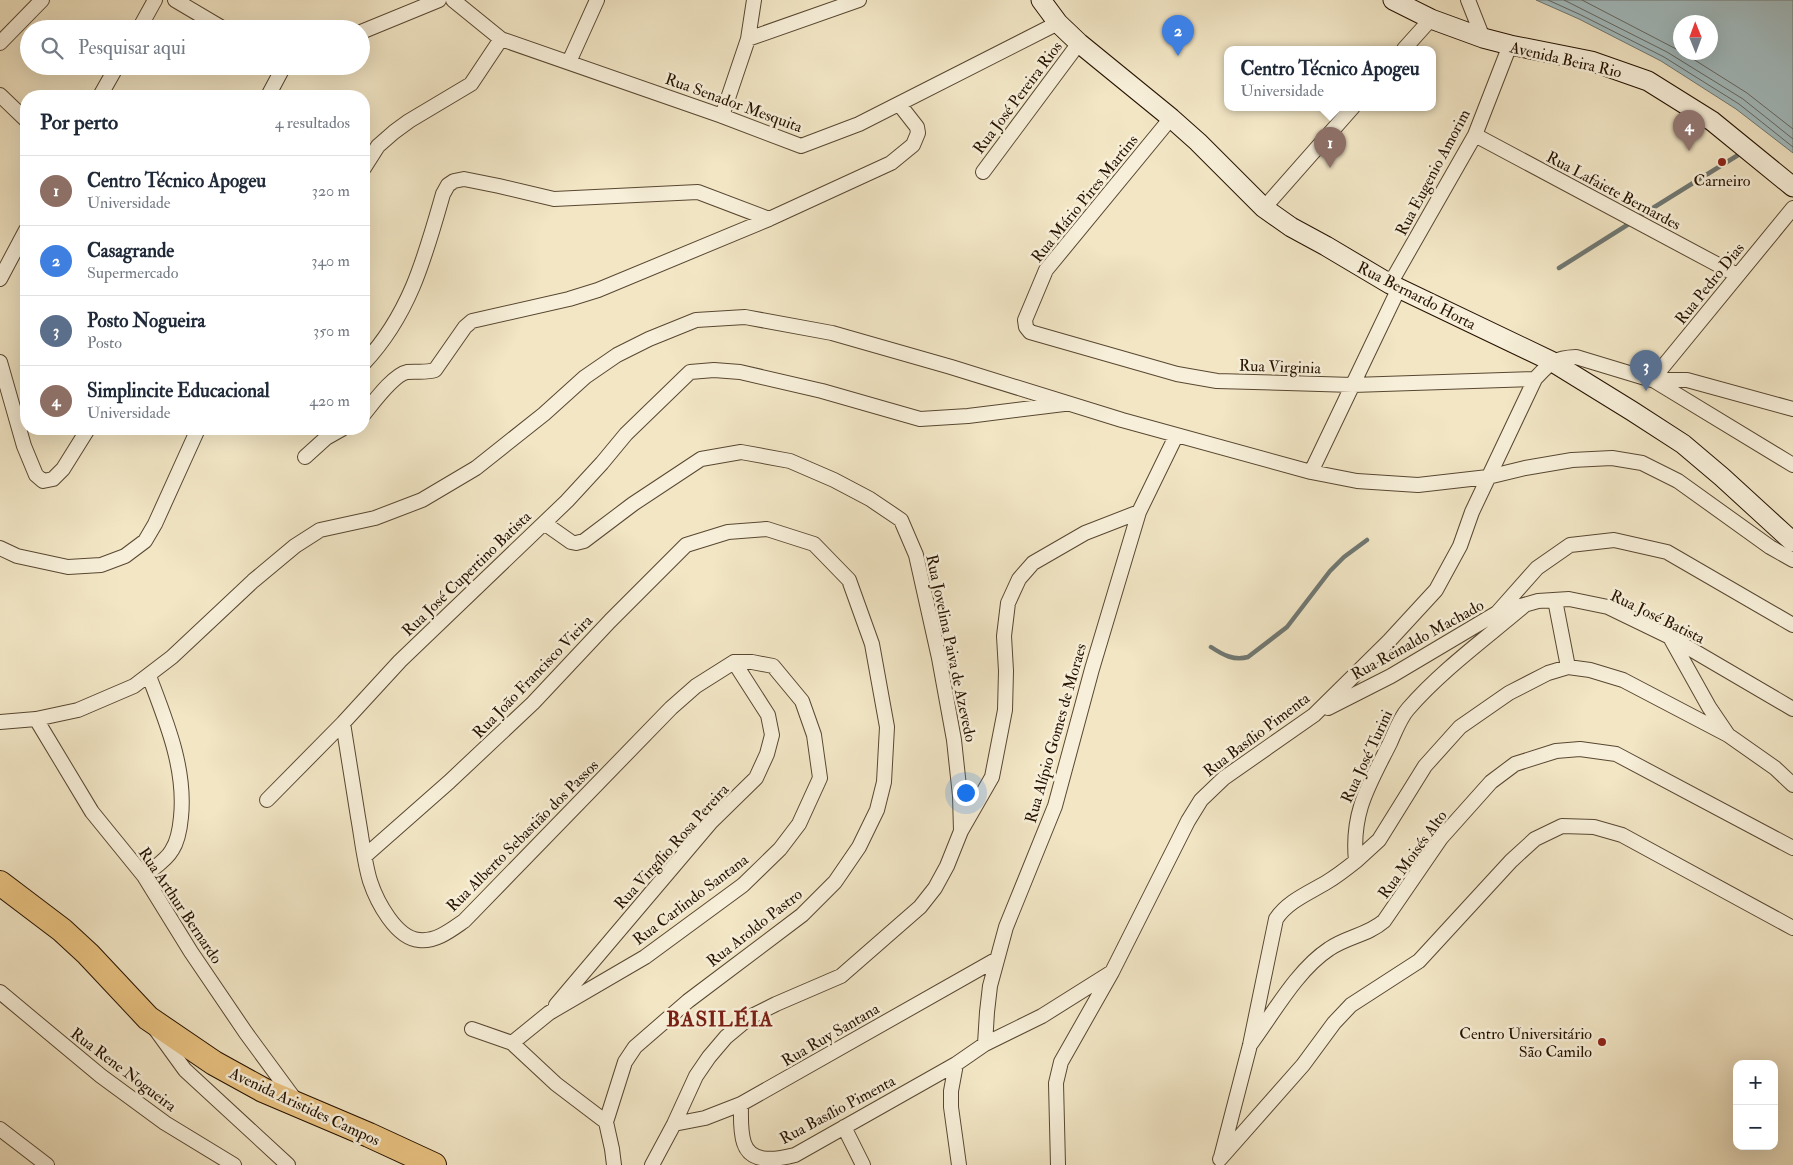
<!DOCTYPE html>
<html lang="pt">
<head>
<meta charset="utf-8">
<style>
	:root { --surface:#fff; --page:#f2f2f3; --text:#1f2937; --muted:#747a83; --line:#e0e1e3; --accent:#111827 }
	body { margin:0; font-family:"IM FELL Double Pica",serif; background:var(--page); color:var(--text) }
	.controls { position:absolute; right:15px; bottom:15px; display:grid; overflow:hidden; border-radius:10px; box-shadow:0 5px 20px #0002 }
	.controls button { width:45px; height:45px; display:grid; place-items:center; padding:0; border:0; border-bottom:1px solid var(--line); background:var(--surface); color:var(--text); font:25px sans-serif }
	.compass { position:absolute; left:1673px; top:15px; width:45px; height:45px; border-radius:50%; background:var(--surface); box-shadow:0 5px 20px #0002; rotate:359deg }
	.you { position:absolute; left:965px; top:792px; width:18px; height:18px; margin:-12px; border:4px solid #fff; border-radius:50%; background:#1a73e8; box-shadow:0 0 0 8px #1a73e833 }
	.badge { display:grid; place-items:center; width:32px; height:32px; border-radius:50%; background:var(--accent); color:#fff; font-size:16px; font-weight:700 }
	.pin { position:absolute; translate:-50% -41px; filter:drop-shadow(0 1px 2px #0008) }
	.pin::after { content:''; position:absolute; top:26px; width:18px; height:15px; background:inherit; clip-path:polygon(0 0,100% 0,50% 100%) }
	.popup { position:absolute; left:1224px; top:46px; width:212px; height:65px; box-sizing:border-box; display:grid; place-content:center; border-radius:10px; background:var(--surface); filter:drop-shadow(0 1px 4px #0005); font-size:16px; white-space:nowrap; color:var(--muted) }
	.popup b { font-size:19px; color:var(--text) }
	.popup::after { content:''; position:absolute; left:50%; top:100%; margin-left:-10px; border:10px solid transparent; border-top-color:var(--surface) }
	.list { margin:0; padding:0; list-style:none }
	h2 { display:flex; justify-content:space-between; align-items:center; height:65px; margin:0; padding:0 20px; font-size:21px }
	h2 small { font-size:16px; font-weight:400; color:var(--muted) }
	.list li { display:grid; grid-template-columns:32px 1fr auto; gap:15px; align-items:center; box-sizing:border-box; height:70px; padding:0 20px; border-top:1px solid var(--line) }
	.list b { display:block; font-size:19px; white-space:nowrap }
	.list p { margin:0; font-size:16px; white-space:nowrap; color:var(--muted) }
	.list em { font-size:16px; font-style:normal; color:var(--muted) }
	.icon { flex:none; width:28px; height:28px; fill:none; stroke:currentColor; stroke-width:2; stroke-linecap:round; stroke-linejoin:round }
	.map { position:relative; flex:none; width:1793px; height:1165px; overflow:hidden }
	.search { position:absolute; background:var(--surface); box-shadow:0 5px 20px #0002; left:20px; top:20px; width:350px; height:55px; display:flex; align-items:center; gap:12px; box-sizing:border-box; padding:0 18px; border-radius:28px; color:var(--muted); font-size:19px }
	.panel { position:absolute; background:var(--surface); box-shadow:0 5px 20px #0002; left:20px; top:90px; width:350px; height:345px; border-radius:20px }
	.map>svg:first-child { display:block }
	.water { fill:#a2bcc0; stroke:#707873; fill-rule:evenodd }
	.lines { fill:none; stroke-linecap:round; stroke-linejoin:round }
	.shore { stroke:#646760; stroke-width:1 }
	.stream { stroke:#707873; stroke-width:4.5 }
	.street-casing { stroke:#584731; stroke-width:16 }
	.secondary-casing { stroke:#251200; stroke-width:21 }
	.highway-casing { stroke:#251200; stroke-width:26 }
	.street { stroke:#f7efd9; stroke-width:14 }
	.secondary { stroke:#f7efd9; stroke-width:19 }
	.highway { stroke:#e9c382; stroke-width:24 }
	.poi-dot { fill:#8f2418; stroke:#f7efd9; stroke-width:2 }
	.labels { text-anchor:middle; stroke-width:5; stroke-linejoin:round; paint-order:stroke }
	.street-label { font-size:16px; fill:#251200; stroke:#f7efd9 }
	.poi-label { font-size:16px; fill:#251200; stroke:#f7efd9 }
	.district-label { font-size:21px; font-weight:bold; letter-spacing:1px; fill:#7a1f14; stroke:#f7efd9 }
</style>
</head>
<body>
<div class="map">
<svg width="1793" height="1165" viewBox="0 0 1793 1165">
	<rect width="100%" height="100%" fill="#f2e6c5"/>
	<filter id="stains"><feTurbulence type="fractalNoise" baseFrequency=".004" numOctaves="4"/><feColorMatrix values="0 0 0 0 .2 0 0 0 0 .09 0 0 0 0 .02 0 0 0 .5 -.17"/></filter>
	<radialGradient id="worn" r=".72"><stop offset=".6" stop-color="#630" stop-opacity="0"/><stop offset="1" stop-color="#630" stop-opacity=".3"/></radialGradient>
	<path class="water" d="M1536 0H1793V153L1736 109 1661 61 1579 19ZM1680 22H1710V52H1680Z"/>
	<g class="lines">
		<path class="shore" d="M1548 0 1581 15 1664 57 1739 104 1793 147
			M1564 0 1667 52 1743 99 1793 139
			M1582 0 1680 51
			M1682 52 1747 93 1793 129"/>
		<path class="stream" d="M1640 216 1743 152
			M1559 268 1632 222
			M1211 647C1223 655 1234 661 1248 657L1287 627 1330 571 1344 557 1367 540"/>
		<g class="street-casing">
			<path id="street" d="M175 0 224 29
				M453 0 501 39 722 116 801 146 859 124 1058 23
				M1468 0 1483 38
				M139 29 155 0
				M361 32 439 0
				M748 39 859 0
				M0 43 42 0
				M1404 49 1431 19
				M569 62 597 0
				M0 95 26 120
				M100 96 117 66
				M268 96 284 66
				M722 116 748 39 754 0
				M1171 118 1046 270 1025 320 1026 327 1030 332 1177 374 1217 381 1353 385 1535 379
				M1475 135 1737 275
				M364 168 378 146 394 132 409 121 471 84 501 39
				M983 172 1079 43
				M1264 208 1353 107
				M0 279 26 230
				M1390 284 1475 135 1510 45
				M0 362 24 446 36 475 43 481 53 479 63 469 88 429
				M364 363C410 314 425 257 443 194L448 185 454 181 464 179 499 186 554 199 698 192 769 219
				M1652 380 1793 208
				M1653 380 1793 465
				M364 414C373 403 393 375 407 372 416 371 426 373 435 370L465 327 472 321 569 299 598 290 769 219 891 163 913 145 918 133 917 127 899 104
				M305 457 326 438 342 429
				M1311 472 1399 288
				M544 523 571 542 576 543 584 541 633 504 701 459 741 452 790 461 834 480 870 499 901 520 916 555 939 658 954 740 960 796 961 831
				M0 548 17 556 68 567 101 565 125 556 145 541 155 524 198 429
				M1555 600 1568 667
				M1517 607 1538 601 1569 599 1608 607 1670 637 1793 709
				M1671 639 1709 707 1728 735 1775 768 1793 785
				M1328 708 1391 676 1497 613 1537 568 1570 545 1614 540 1667 552 1793 625
				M36 719 92 812 144 876 191 952 246 1033 296 1101
				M0 722 36 719 78 710 134 686 172 657 253 581 295 546 320 530 375 518 422 500 476 468 544 414 585 377 617 355 649 339 696 320 745 317 832 333 951 367 1122 420 1311 472 1357 481 1418 485 1488 477 1525 468 1572 460 1612 458 1642 463 1678 481 1770 547 1793 560
				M343 723C348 754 353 786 358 817 362 839 364 861 370 881 377 902 396 938 419 940 436 942 451 930 464 921L671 708 696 686 734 662
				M267 800 343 723 400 661 567 501 602 463 626 434 690 372 714 370 740 372 822 391 920 419 968 416 1064 404
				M365 856 449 782 533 703 610 621 686 545 728 532 767 529 814 544 849 580 872 644 887 727 884 782 877 810 859 847 835 882 802 915 688 1001 635 1047 625 1062 606 1122
				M1356 861 1379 840 1425 766 1460 727 1509 693 1548 673 1568 667 1590 670 1623 680 1728 735
				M144 876C153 868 166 861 172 850 178 841 180 828 181 817 186 768 166 721 149 676
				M0 992 101 1076 165 1123 234 1165
				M556 1005 711 822 756 778 767 754 772 735 768 715 734 662
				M472 1029 512 1043 556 1084 606 1122 612 1149 614 1165
				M156 1030 185 1070 288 1165
				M512 1043 549 1013 645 957 743 885 780 849 799 824 820 778 814 735 802 701 773 666 752 662H734
				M985 1044 987 1012 990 986 1006 927 1055 806 1092 669 1139 512 1176 436
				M1250 1045C1273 1014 1297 970 1329 949 1346 937 1368 935 1384 921L1441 838 1491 782 1515 764 1556 751 1580 749 1616 754 1793 848
				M956 1064 951 1091V1107L959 1165
				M741 1104C741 1117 740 1131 744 1143 751 1165 779 1159 795 1155L956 1064 985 1044 1042 1016 1112 972 1188 821 1201 800 1224 778 1314 715 1389 641 1436 590 1460 546 1472 512 1535 379C1550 363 1553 358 1576 357L1652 380H1687L1793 409
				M674 1124 705 1118 741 1104 997 959
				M844 1127 863 1165
				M0 1129 47 1165
				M1221 1157 1250 1045 1276 919C1288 901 1309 893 1327 882 1337 876 1346 869 1356 861 1351 812 1369 785 1390 743 1395 732 1400 718 1408 709 1442 670 1485 639 1525 605
				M1220 1159 1303 1065 1334 1023 1351 1005 1419 961 1511 861 1535 839 1562 826 1594 827 1622 835 1793 928
				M652 1165 674 1124 696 1076 709 1057 726 1037 750 1017 776 1004 841 976 920 907 935 888 947 866 961 831 992 777 1005 710 1006 671 1004 636 1008 603 1019 579 1033 563 1085 533 1139 512
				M1058 1165 1056 1083 1061 1062 1112 972"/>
		</g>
		<g class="secondary-casing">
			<path id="secondary" d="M1041 0 1058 23 1079 43 1171 118 1198 142 1264 208 1291 227 1326 246 1390 284 1551 361 1632 411 1683 444 1722 477 1793 542
				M1393 0 1431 19 1483 38 1510 45 1591 61 1648 81 1712 121 1793 187"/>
		</g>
		<g class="highway-casing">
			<path id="highway" d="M0 883 62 930 88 954 148 1018 214 1063 263 1090 369 1135 434 1165"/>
		</g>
		<use href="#street" class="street"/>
		<use href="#secondary" class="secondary"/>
		<use href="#highway" class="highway"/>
	</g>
	<g class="poi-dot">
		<circle cx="1722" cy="162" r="5"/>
		<circle cx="1602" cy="1042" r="5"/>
	</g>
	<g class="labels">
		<g class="street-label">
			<text transform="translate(1566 59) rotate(13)" y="6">Avenida Beira Rio</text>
			<text transform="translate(1017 97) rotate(-53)" y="6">Rua José Pereira Rios</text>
			<text transform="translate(734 102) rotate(20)" y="6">Rua Senador Mesquita</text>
			<text transform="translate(1432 172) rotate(-62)" y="6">Rua Eugenio Amorim</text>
			<text transform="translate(1614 190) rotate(28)" y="6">Rua Lafaiete Bernardes</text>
			<text transform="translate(1084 198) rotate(-51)" y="6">Rua Mário Pires Martins</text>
			<text transform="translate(1709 283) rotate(-51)" y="6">Rua Pedro Dias</text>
			<text transform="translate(1417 295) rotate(27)" y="6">Rua Bernardo Horta</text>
			<text transform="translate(1280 366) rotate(2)" y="6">Rua Virginia</text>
			<text transform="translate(466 573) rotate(-44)" y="6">Rua José Cupertino Batista</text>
			<text transform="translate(1658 616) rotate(26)" y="6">Rua José Batista</text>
			<text transform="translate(1417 639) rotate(-29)" y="6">Rua Reinaldo Machado</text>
			<text transform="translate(952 648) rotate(78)" y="6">Rua Jovelina Paiva de Azevedo</text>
			<text transform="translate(532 676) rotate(-46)" y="6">Rua João Francisco Vieira</text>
			<text transform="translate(1055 733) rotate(-74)" y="6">Rua Alípio Gomes de Moraes</text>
			<text transform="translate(1256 734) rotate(-37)" y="6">Rua Basílio Pimenta</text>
			<text transform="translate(1366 756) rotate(-65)" y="6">Rua José Turini</text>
			<text transform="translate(522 835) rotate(-45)" y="6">Rua Alberto Sebastião dos Passos</text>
			<text transform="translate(671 846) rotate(-48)" y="6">Rua Virgílio Rosa Pereira</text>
			<text transform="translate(1412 854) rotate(-54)" y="6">Rua Moisés Alto</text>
			<text transform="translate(690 899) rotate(-37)" y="6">Rua Carlindo Santana</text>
			<text transform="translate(181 905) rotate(56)" y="6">Rua Arthur Bernardo</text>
			<text transform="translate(754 927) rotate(-38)" y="6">Rua Aroldo Pastro</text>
			<text transform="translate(830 1034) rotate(-30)" y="6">Rua Ruy Santana</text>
			<text transform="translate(124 1069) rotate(37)" y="6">Rua Rene Nogueira</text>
			<text transform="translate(305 1106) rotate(25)" y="6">Avenida Aristides Campos</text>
			<text transform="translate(837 1109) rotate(-28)" y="6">Rua Basílio Pimenta</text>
		</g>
		<g class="poi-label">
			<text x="1722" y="186">Carneiro</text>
			<text x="1592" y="1039" text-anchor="end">Centro Universitário<tspan x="1592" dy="18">São Camilo</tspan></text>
		</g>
		<g class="district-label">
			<text x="720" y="1026">BASILÉIA</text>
		</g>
	</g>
	<rect width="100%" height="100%" filter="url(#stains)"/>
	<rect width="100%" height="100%" fill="url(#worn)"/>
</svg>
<div class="controls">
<button>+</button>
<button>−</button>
</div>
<svg class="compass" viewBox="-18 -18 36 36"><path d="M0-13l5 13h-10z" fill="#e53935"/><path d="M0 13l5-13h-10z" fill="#747a83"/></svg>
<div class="you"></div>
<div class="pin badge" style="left:1330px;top:168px;background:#8d6e63">1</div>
<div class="popup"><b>Centro Técnico Apogeu</b>Universidade</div>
<div class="pin badge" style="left:1178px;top:56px;background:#3f7fe0">2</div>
<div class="pin badge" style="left:1646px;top:391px;background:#5c6f8a">3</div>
<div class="pin badge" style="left:1689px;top:151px;background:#8d6e63">4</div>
<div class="search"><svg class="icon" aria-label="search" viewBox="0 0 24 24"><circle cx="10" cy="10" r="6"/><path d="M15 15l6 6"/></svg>Pesquisar aqui</div>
<section class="panel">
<h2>Por perto<small>4 resultados</small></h2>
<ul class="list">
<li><span class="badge" style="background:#8d6e63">1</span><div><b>Centro Técnico Apogeu</b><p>Universidade</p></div><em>320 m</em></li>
<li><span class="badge" style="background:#3f7fe0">2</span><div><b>Casagrande</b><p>Supermercado</p></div><em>340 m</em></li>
<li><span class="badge" style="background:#5c6f8a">3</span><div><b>Posto Nogueira</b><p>Posto</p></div><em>350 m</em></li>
<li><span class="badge" style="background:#8d6e63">4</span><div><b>Simplincite Educacional</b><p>Universidade</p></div><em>420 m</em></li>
</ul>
</section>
</div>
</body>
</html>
